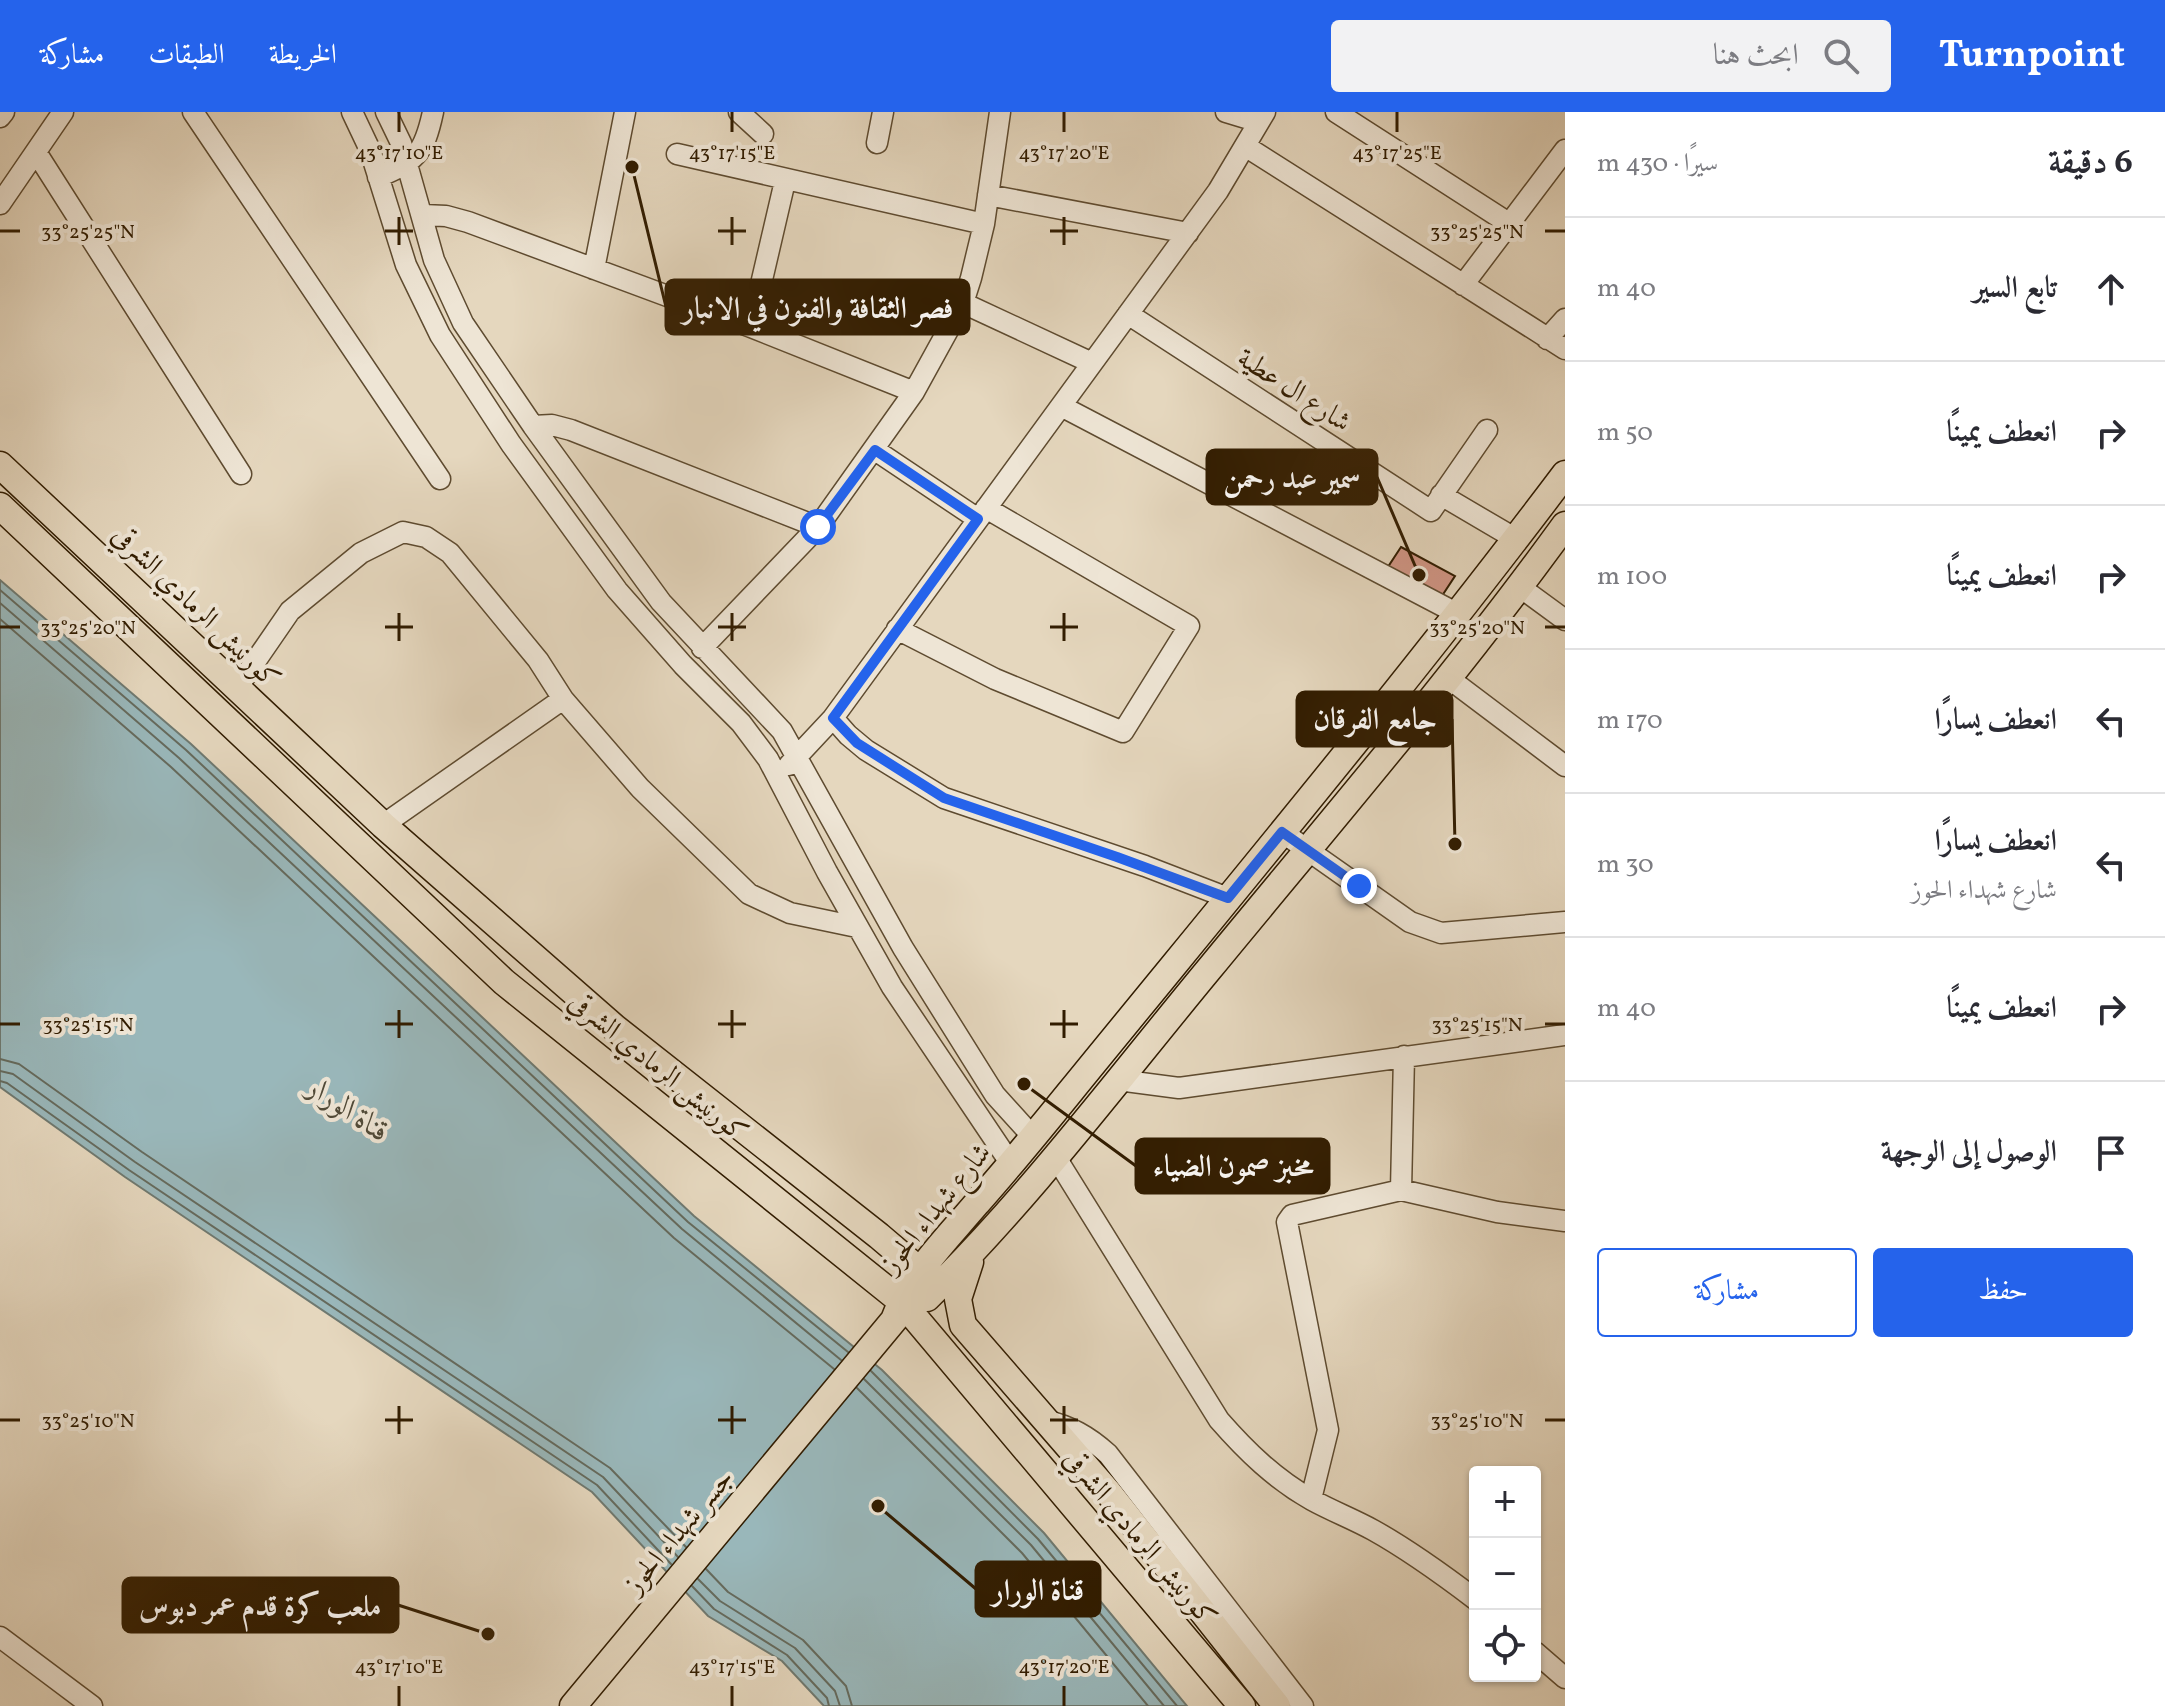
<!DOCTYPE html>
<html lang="ar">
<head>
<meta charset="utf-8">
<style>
	:root { --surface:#fff; --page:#f2f2f3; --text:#2b2b33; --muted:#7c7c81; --line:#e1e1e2; --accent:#2563eb }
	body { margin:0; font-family:Vollkorn,Amiri,serif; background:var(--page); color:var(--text); direction:rtl }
	.controls { position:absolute; right:24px; bottom:24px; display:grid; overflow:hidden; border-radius:8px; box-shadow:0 2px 6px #0004 }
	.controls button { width:72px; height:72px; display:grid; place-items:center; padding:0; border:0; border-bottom:2px solid var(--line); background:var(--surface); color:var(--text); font:40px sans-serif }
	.stop { position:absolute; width:24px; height:24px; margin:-18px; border:6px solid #2563eb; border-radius:50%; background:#fff }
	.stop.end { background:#2563eb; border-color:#fff; box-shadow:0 2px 8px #0008 }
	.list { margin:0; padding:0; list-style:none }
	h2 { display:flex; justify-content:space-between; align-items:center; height:104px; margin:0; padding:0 32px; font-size:34px }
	h2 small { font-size:26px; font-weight:400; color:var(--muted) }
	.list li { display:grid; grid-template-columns:52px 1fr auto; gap:24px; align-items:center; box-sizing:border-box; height:144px; padding:0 32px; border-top:2px solid var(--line) }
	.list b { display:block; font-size:30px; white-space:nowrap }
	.list p { margin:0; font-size:26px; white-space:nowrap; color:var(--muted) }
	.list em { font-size:26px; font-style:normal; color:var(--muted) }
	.actions { display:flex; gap:16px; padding:24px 32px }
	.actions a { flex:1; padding:18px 0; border:2px solid var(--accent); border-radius:8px; text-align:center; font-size:28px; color:var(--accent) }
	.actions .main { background:var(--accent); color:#fff }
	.icon { flex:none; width:44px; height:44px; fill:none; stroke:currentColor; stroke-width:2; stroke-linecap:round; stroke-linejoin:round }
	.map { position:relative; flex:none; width:1565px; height:1594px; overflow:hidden; direction:ltr }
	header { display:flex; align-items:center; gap:48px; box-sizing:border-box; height:112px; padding:0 40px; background:var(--accent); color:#fff }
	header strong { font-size:38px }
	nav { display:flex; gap:44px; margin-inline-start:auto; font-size:28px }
	.search { width:560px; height:72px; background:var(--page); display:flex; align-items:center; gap:20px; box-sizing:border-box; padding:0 28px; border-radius:8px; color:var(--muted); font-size:30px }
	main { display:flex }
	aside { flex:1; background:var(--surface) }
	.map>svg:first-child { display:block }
	.water { fill:#99b7ba; stroke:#6f7970; stroke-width:2 }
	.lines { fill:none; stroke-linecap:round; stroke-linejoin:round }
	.shore { stroke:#656a5d; stroke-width:2 }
	.building { fill:#d19686; stroke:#311c00; stroke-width:2 }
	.minor-casing { stroke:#5e4b30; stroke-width:23 }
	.major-casing { stroke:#311c00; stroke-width:29 }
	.minor { stroke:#eee5d5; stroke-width:20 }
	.major { stroke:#e5d7be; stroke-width:26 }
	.route { stroke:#2563eb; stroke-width:10 }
	.ticks { fill:none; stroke:#311c00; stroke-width:3 }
	.labels { text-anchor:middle; stroke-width:8; stroke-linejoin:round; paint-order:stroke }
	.street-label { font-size:28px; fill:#311c00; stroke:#eee5d5 }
	.water-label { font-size:30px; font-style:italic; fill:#504a38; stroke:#eee5d5 }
	.ticks-label { font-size:20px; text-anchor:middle; fill:#311c00; stroke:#eee5d5; stroke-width:8; stroke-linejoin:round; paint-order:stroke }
	.leader { fill:none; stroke:#311c00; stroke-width:3 }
	.callout-dot { fill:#311c00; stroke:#eee5d5; stroke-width:3 }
	.callout { fill:#311c00; stroke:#311c00; stroke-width:3 }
	.callout-label { font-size:30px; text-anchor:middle; font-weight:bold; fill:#fff }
</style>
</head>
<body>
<header>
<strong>Turnpoint</strong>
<div class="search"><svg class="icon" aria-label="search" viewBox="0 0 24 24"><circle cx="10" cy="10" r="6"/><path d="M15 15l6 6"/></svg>ابحث هنا</div>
<nav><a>الخريطة</a><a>الطبقات</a><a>مشاركة</a></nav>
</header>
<main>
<aside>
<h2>6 دقيقة<small>سيرًا · 430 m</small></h2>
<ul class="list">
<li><svg class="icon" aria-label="ahead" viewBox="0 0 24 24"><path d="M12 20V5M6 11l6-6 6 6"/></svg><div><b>تابع السير</b></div><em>40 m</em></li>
<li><svg class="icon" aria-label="right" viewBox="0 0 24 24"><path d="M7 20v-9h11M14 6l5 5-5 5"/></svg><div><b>انعطف يمينًا</b></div><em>50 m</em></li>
<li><svg class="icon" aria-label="right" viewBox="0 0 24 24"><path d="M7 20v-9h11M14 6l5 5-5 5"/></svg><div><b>انعطف يمينًا</b></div><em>100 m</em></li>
<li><svg class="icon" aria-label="left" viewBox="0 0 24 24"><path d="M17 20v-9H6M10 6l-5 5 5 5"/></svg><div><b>انعطف يسارًا</b></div><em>170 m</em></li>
<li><svg class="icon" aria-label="left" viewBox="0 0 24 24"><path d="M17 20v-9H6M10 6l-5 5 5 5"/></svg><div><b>انعطف يسارًا</b><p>شارع شهداء الحوز</p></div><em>30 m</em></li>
<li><svg class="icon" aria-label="right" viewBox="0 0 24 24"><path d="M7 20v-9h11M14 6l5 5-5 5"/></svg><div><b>انعطف يمينًا</b></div><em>40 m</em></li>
<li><svg class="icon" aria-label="arrive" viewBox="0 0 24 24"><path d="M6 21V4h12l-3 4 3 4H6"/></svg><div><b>الوصول إلى الوجهة</b></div></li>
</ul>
<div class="actions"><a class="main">حفظ</a><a>مشاركة</a></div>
</aside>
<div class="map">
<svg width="1565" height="1594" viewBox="0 0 1565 1594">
	<rect width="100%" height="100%" fill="#e5d7be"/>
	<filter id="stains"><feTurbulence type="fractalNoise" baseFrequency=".0025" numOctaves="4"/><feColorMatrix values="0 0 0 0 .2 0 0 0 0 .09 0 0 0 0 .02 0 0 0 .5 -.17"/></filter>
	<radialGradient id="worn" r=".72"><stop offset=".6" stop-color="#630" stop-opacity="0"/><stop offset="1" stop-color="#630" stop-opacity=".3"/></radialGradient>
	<path class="water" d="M0 468 191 632 694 1104 882 1258 1044 1421 1187 1594H824L782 1549 708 1504 592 1380 125 1065 0 975Z"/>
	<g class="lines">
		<path class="shore" d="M0 478 186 638 688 1110 848 1240
			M0 491 179 646 682 1117 841 1248
			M0 507 171 655 674 1126 834 1257
			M0 947 19 952 142 1040 610 1356 686 1435
			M0 959 13 962 135 1050 603 1365 678 1445
			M0 969 7 971 129 1058 597 1373 671 1452
			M871 1259 1038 1427 1177 1594
			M864 1267 1031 1433 1164 1594
			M857 1276 1022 1441 1148 1594
			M706 1457 728 1480 803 1528 846 1574 852 1594
			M698 1467 720 1489 795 1536 835 1579 840 1594
			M692 1474 714 1497 787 1543 827 1586 829 1594"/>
	</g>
	<path class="building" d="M1401 435 1455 464 1438 490 1384 461Z"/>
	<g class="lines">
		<g class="minor-casing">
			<path id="minor" d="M193 0 440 367
				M352 0 370 38 406 153 440 223 511 332 617 478 683 553 741 611 768 647 827 760 892 875 1011 1052
				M386 0 401 31 434 148 463 211 533 314 661 490 782 619 903 836 995 983 1033 1025
				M739 0 763 22
				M1226 0 1259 10
				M1336 0 1510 112
				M0 5 4 0
				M877 31 883 0
				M1245 34 1565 237
				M36 40 241 362
				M677 42 984 112
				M378 65C416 49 424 42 433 0
				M988 83 1188 121
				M0 92 63 0
				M423 103 446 104 468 110 751 215 914 280
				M594 157 625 0
				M1463 173 1565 38
				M963 191 1092 251
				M1128 202 1431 399 1487 318
				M751 215 785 69
				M1547 227 1565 207
				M1061 294 1458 502
				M533 314 552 313 571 318 818 415
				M875 338 978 407
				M1441 383 1516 427
				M1520 475 1565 508
				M897 517 995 567 1123 620 1189 514 986 396
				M702 536 818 415 914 280 963 191 971 166 984 112 1000 0
				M1447 565 1565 654
				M237 576 290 499 361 441 403 420 426 425 450 441 538 548 563 587 640 676 749 782 790 801 857 815
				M833 606 848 623 866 638 944 686 1145 754 1228 786
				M789 653 833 606 1218 79 1265 0
				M383 713 563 587
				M1282 720 1410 810 1441 821 1565 810
				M1118 968 1179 976 1565 923
				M1055 1044 1219 1308C1247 1340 1275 1367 1312 1388 1332 1399 1353 1407 1373 1418 1409 1438 1442 1462 1475 1487
				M1401 1078 1404 944
				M1044 1308C1070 1314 1088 1324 1108 1342L1303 1594
				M1311 1387 1328 1318 1287 1110 1292 1103 1401 1078 1497 1100 1565 1109
				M0 1525 92 1594
				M1535 1540 1565 1566"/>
		</g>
		<g class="major-casing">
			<path id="major" d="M0 353 383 713 615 916 879 1124 939 1175
				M0 394 504 870 901 1189 1242 1594
				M970 1150 958 1187 963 1213 1108 1380 1277 1594
				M927 1186C1030 1085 1118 967 1210 856 1330 710 1454 566 1565 413
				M573 1594 894 1208C911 1161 945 1129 977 1091 1009 1055 1040 1017 1070 980 1237 775 1406 573 1565 362"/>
		</g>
		<use href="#minor" class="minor"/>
		<use href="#major" class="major"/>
	</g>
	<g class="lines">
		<path class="route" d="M818 415 875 338 978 407 833 606 857 631 944 686 1117 745 1228 786 1282 720 1359 774"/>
	</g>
	<path class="ticks" d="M399 0V20M732 0V20M1064 0V20M1397 0V20M399 105V133M732 105V133M1064 105V133M0 119H20M385 119H413M718 119H746M1050 119H1078M1545 119H1565M399 501V529M732 501V529M1064 501V529M0 515H20M385 515H413M718 515H746M1050 515H1078M1545 515H1565M399 898V926M732 898V926M1064 898V926M0 912H20M385 912H413M718 912H746M1050 912H1078M1545 912H1565M399 1294V1322M732 1294V1322M1064 1294V1322M0 1308H20M385 1308H413M718 1308H746M1050 1308H1078M1545 1308H1565M399 1574V1594M732 1574V1594M1064 1574V1594"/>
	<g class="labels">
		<g class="street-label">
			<text transform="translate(1295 277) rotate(33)" y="10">شارع ال عطية</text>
			<text transform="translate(197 494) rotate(44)" y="10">كورنيش الرمادي الشرقي</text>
			<text transform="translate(659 954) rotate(39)" y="10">كورنيش الرمادي الشرقي</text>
			<text transform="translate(935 1095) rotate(-51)" y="10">شارع شهداء الحوز</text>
			<text transform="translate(678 1418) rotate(-50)" y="10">جسر شهداء الحوز</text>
			<text transform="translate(1141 1425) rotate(50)" y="10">كورنيش الرمادي الشرقي</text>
		</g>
		<g class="water-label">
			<text transform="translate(349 997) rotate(34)" y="10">قناة الورار</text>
		</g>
	</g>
	<g class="ticks-label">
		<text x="399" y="47">43°17'10"E</text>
		<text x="732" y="47">43°17'15"E</text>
		<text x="1064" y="47">43°17'20"E</text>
		<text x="1397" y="47">43°17'25"E</text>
		<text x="88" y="126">33°25'25"N</text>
		<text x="1477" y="126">33°25'25"N</text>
		<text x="88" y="522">33°25'20"N</text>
		<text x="1477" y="522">33°25'20"N</text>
		<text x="88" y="919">33°25'15"N</text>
		<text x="1477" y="919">33°25'15"N</text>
		<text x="88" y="1315">33°25'10"N</text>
		<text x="1477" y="1315">33°25'10"N</text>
		<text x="399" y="1561">43°17'10"E</text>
		<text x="732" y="1561">43°17'15"E</text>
		<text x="1064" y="1561">43°17'20"E</text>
	</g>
	<path class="leader" d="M632 55L666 195M1419 463L1377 365M1455 732L1452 607M1024 972L1136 1054M878 1394L976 1477M488 1522L398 1493"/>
	<g class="callout-dot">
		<circle cx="632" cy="55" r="8"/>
		<circle cx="1419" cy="463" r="8"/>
		<circle cx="1455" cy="732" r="8"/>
		<circle cx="1024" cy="972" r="8"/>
		<circle cx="878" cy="1394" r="8"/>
		<circle cx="488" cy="1522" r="8"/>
	</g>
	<g class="callout">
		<rect x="666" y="168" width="303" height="54" rx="8"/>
		<rect x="1207" y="338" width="170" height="54" rx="8"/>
		<rect x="1297" y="580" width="155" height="54" rx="8"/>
		<rect x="1136" y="1027" width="193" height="54" rx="8"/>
		<rect x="976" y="1450" width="124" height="54" rx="8"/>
		<rect x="123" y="1466" width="275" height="54" rx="8"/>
	</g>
	<g class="callout-label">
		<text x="818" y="206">فصر الثقافة والفنون في الانبار</text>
		<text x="1292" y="376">سمير عبد رحمن</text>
		<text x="1375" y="617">جامع الفرقان</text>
		<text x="1233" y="1064">مخبز صمون الضياء</text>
		<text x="1038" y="1488">قناة الورار</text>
		<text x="260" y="1504">ملعب كرة قدم عمر دبوس</text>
	</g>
	<rect width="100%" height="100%" filter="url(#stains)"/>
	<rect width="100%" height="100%" fill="url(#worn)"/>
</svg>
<div class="controls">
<button>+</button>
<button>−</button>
<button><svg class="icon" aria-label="locate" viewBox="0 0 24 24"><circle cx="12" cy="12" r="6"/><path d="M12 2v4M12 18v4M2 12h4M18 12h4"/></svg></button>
</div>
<div class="stop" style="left:818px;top:415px"></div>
<div class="stop end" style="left:1359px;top:774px"></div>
</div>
</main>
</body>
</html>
